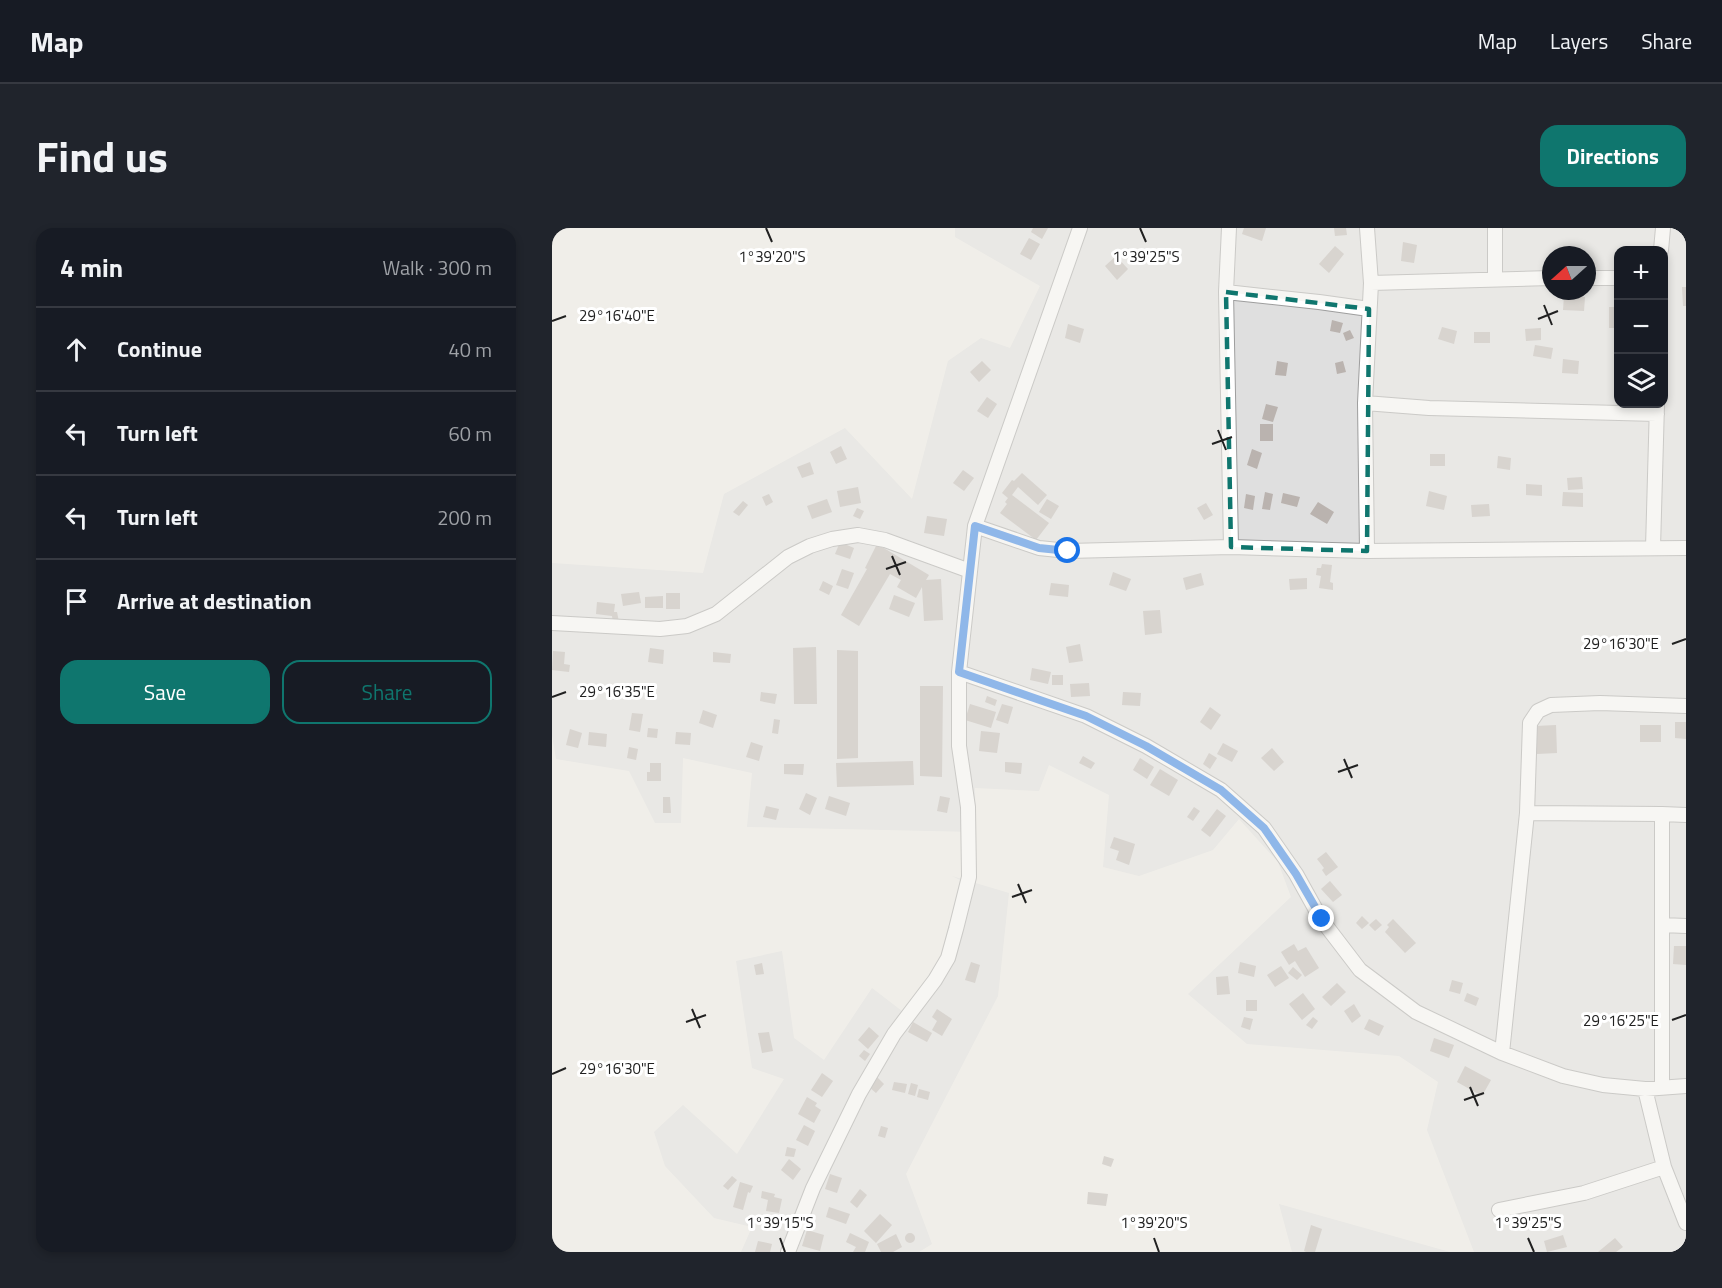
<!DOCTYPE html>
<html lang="en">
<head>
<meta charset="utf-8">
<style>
	:root { --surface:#171b24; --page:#20242c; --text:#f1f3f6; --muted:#9ea1a6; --line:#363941; --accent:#0f766e }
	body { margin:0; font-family:"Titillium Web",sans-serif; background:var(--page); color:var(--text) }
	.controls { position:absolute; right:18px; top:18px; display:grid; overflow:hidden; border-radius:12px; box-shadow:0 3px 9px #0003 }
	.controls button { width:54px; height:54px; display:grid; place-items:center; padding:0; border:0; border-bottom:2px solid var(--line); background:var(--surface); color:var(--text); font:30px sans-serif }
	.compass { position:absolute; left:990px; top:18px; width:54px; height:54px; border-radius:50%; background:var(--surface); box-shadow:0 3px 9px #0003; rotate:249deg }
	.stop { position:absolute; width:18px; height:18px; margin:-14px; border:4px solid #1a73e8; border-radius:50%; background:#fff }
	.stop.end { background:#1a73e8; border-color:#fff; box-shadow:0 2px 6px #0008 }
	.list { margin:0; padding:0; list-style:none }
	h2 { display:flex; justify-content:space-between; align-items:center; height:78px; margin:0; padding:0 24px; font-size:26px }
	h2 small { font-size:20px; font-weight:400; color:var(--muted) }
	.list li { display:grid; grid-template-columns:39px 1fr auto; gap:18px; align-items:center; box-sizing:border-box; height:84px; padding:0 24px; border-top:2px solid var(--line) }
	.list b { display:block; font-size:22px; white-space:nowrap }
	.list em { font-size:20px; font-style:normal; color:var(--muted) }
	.actions { display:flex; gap:12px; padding:18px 24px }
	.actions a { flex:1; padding:14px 0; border:2px solid var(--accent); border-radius:18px; text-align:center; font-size:21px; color:var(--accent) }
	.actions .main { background:var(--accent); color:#fff }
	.icon { flex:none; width:33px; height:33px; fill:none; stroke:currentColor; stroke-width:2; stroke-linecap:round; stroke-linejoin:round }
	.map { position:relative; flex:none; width:1134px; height:1024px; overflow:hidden; border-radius:18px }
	header { display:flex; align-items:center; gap:36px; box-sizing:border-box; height:84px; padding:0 30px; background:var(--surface); border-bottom:2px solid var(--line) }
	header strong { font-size:28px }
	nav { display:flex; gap:33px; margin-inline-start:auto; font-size:21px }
	.intro { display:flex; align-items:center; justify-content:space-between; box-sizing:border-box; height:144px; padding:0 36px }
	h1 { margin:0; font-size:42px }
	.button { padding:15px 27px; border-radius:18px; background:var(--accent); color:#fff; font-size:21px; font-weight:700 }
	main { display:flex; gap:36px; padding:0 36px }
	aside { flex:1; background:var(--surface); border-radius:18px; box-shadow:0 3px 9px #0003 }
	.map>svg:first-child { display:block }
	.residential { fill:#dfdfdf; fill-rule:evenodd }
	.building { fill:#bab3af }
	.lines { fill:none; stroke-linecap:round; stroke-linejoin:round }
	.minor-casing { stroke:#9e9e9e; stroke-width:16 }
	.minor { stroke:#fff; stroke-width:14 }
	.route { stroke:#1a73e8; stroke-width:8 }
	.marked { fill:none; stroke:#0f766e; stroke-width:4.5; stroke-dasharray:12 8; stroke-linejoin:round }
	.ticks { fill:none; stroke:#212121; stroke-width:2 }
	.ticks-label { font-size:15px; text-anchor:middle; fill:#212121; stroke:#fff; stroke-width:6; stroke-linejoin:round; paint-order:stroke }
</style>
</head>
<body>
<header>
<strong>Map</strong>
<nav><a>Map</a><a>Layers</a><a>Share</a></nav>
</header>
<div class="intro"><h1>Find us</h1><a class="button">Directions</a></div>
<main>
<aside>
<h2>4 min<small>Walk · 300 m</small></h2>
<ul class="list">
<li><svg class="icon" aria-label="ahead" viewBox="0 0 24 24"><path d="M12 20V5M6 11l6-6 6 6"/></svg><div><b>Continue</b></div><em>40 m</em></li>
<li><svg class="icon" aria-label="left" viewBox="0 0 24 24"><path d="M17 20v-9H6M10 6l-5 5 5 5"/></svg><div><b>Turn left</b></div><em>60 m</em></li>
<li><svg class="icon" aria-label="left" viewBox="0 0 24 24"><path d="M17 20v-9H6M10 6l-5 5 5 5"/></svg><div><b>Turn left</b></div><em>200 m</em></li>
<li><svg class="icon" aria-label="arrive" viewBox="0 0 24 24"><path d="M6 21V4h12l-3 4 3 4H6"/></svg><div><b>Arrive at destination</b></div></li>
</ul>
<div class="actions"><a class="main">Save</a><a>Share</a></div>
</aside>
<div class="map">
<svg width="1134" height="1024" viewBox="0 0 1134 1024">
	<rect width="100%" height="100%" fill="#f0eee9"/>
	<path class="residential" d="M403 0H1134V1024H922L875 902 886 854 847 828 695 816 636 766 739 669 726 634 687 591 661 622 587 648 551 639 557 567 497 537 487 563 423 560 424 604 195 599 200 545 131 530 129 595H103L77 543 4 531 0 507V335L151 345 172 266 293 200 360 271 396 133 429 110 458 120 488 58 403 9ZM1066 22H1112V176H1066ZM999 27H1035V63H999Z
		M400 648 457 665 446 768 354 946 380 1016 367 1024H189L200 999 162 990 113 938 102 904 131 877 185 926 232 851 200 840 184 733 230 723 242 810 272 832 320 760 350 783 387 736 408 652Z
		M727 976 898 1024H740Z"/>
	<path class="building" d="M481 0H496L490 11 479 4Z
		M692 0H714L710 13 690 6Z
		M782 0H794L795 7 783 8Z
		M477 10 488 16 479 32 468 26Z
		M851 14 865 17 862 35 849 33Z
		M783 18 792 26 777 45 767 36Z
		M564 28 576 41 565 52 553 38Z
		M1130 59H1134V78H1131Z
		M1012 68 1033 69 1032 83 1011 82Z
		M1057 79H1066V100H1057Z
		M780 92 791 95 788 105 778 103Z
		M516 96 532 101 528 115 513 110Z
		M890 99 905 103 902 116 886 111Z
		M989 100V112L974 113 973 101Z
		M798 102 802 110 794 113 791 105Z
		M922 104H938V115H922Z
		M983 117 1001 120 999 131 981 128Z
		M1011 131 1027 133 1026 146 1010 145Z
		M430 133 439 142 427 154 418 144Z
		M725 133 736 135 734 148 723 147Z
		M791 133 794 144 785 146 783 135Z
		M435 169 445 176 436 190 425 183Z
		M714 176 726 179 721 194 710 191Z
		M708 196H721V213H708Z
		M289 218 295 231 284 236 278 224Z
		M700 221 710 225 705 241 695 237Z
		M878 226H893V238H878Z
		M946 228 959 230 958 242 945 240Z
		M258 234 262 246 250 250 245 239Z
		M411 242 422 250 412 263 401 255Z
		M470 245 495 267 486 277 466 259 460 267 497 295 484 312 448 285 455 276 453 274 456 270 450 265 460 252 462 253Z
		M1030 249 1031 261 1016 262 1015 250Z
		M974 256 990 257V268L974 267Z
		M306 259 309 275 288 279 285 263Z
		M877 263 895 268 892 282 874 278Z
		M713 264 721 266 718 282 710 281Z
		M1011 264 1031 265V279L1010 278Z
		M731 265 748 269 745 279 729 275Z
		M217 266 221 274 214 278 210 269Z
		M694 266 703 268 701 282 692 280Z
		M275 271 280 284 260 291 255 278Z
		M495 271 507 278 499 291 487 284Z
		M191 273 196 277 187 288 181 284Z
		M766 274 782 284 775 296 758 286Z
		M654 275 661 287 652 292 645 280Z
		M937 276 938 288 920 289 919 277Z
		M305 280 312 283 308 291 301 288Z
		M375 288 395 291 392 308 372 305Z
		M288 314 302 320 298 331 283 326Z
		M325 316 377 347 374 352 389 351 391 392 372 393 370 359 364 370 345 359 349 352 338 346 307 398 289 387 315 341 313 340Z
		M770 336 780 337 778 354 781 355V362L767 360 769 348 764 347 765 340H769Z
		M290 341 302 345 296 361 284 357Z
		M561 344 579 351 574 363 557 357Z
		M649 345 652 357 634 362 631 350Z
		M755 350V361L738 362 737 351Z
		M271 353 281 358 277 367 267 362Z
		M499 355 517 357 516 369 497 367Z
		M87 364 89 375 71 378 69 366Z
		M114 365H128V381H114Z
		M342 367 363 375 357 389 337 381Z
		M111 368V380H93V369Z
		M45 374 63 376 62 384H65L67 394 61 395 60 388 44 386Z
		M608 382 610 405 593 407 591 383Z
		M528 416 531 433 517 435 514 419Z
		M264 419 265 476H242L241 420Z
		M98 420 112 422 111 436 96 434Z
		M285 422 306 423V530L285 531Z
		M1 423 13 424 12 436 18 437 17 444 0 442Z
		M161 424 179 426 178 435 161 434Z
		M480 440 499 444 496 456 478 452Z
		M500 447H511V457H500Z
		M537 455 538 468 519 469 518 456Z
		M368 458H391L390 549 368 548Z
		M209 464 225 466 223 476 208 473Z
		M571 464 589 465 588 478 570 477Z
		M435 468 445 472 443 478 433 474Z
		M418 476 444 484 439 500 413 492Z
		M450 476 461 479 456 496 444 492Z
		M658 479 669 487 659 502 648 494Z
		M151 482 165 487 161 500 147 495Z
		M80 485 91 486 88 504 77 502Z
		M222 491 228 492 226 506 220 505Z
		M1123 494H1134V511L1123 510Z
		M1004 497 1005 525 985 526 984 498Z
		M1088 497H1109V514H1088Z
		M96 500 106 501 105 510 95 509Z
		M18 501 30 505 26 520 14 517Z
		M429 503 448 505 445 525 427 523Z
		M37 504 55 506 54 519 36 517Z
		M124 504 139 505 138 517 123 516Z
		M199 514 211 518 207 533 194 529Z
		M671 515 686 523 680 534 665 526Z
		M77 519 86 521 84 532 75 530Z
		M720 520 732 534 722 543 709 530Z
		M657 525 665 530 658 541 651 536Z
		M531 528 543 535 539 541 527 535Z
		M588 530 602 539 595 551 581 542Z
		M361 533 362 557 285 559 284 535Z
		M453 534 470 535 469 546 453 544Z
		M98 535H109V553H95V544H98Z
		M232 536H252L251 547 232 546Z
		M608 541 626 552 617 568 598 557Z
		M254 565 265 570 258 587 247 581Z
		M277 568 298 575 294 588 273 581Z
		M388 568 398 570 395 585 385 583Z
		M111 569H118L119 585H111Z
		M214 578 227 581 224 592 211 589Z
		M642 579 648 583 641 593 635 589Z
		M665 581 674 588 658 609 649 602Z
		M562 609 583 616 577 637 564 632 567 623 558 620Z
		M774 624 786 639 774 648 770 642 772 640 765 631Z
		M778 653 790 667 781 674 769 661Z
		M810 688 817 695 810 701 804 695Z
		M824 691 830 697 823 703 817 697Z
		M841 691 864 715 853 725 833 704 837 699 835 697Z
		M742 716 746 723 754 719 767 740 753 749 743 733 737 737 729 724Z
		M1122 718H1134V737L1121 736Z
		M419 734 428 737 423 755 413 752Z
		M688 734 704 738 702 749 686 745Z
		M210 735 212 746 204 747 202 737Z
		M729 738 737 750 723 759 715 747Z
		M741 739 750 747 745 752 736 745Z
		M676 748 678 766 665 767 664 749Z
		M900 752 911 755 908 766 897 763Z
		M785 755 794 764 779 778 770 769Z
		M751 765 763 781 750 792 737 776Z
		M915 765 927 770 924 778 912 773Z
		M694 772H705V783H694Z
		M802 776 809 788 800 795 792 783Z
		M385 781 400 791 390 808 380 802 385 793 380 789Z
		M692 789 701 791 698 802 689 799Z
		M761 789 766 793 760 801 754 797Z
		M817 791 832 798 827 808 812 801Z
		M361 794 380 805 375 814 356 804Z
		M317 799 327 808 316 821 306 812Z
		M217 804 221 823 210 825 206 805Z
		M882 810 902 817 897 830 878 823Z
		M312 822 318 826 313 833 307 828Z
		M913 838 939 852 930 868 905 854Z
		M270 845 281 853 270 869 259 862Z
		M325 849 332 856 324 865 317 859Z
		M342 854 355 856 353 865 340 862Z
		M359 855 366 857 363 868 356 866Z
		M367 861 378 864 376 872 365 869Z
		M255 869 265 875 263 878 269 882 262 895 246 886Z
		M252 897 263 903 256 918 244 912Z
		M329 898 336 900 333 910 326 908Z
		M235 919 244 921 242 929 233 928Z
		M552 928 562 931 559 939 550 936Z
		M237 931 249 941 241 952 229 942Z
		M278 946 290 950 285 965 273 961Z
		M180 948 185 952 176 962 171 958Z
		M188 954 201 958 198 965 196 964 191 982 181 979Z
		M308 961 315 967 305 980 298 974Z
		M210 963 223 966 222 969 230 971 227 985 214 983 216 972 209 970Z
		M536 964 556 966 554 978 535 976Z
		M277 979 298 986 294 996 274 989Z
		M328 986 340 997 324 1015 312 1003Z
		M759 997 770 1001 763 1024H754L752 1023Z
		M255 1002 272 1007 268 1023 250 1018Z
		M298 1005 317 1014 313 1024H301L304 1019 294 1014Z
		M353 1010a5 5 0 1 1 10 0a5 5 0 1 1-10 0Z
		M344 1006 350 1019 341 1024H329L325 1016Z
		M1011 1007 1015 1019 995 1024 992 1013Z
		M1063 1010 1071 1019 1064 1024H1046Z
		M206 1013 220 1016 218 1024H203Z"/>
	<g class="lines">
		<g class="minor-casing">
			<path id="minor" d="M677 0 674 64 679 319
				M815 0 819 55 813 175 877 180 1105 186
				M1109 22 1111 0
				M943 50V0
				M1035 50H1066
				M819 55 999 50
				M674 64 767 74 817 81
				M813 175 815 323
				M423 298 487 320 516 323 679 319 815 323 1134 320
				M1101 320 1105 176
				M0 395 108 401 135 398 164 386 236 329 258 318 280 311 306 307 333 312 418 343
				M407 444 534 488 594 518 669 562 712 600 744 646 769 691 808 742 864 784 950 825 1011 848 1051 857 1093 861 1134 858
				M975 585 1110 586
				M1110 697 1134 698
				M950 825 975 585 978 495 986 483 999 477 1048 475 1134 478
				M1110 859V586L1134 587
				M1093 861 1112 939 1134 995
				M947 982 1032 965 1112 939
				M236 1024 261 960 307 866 342 806 383 752 396 730 404 701 417 649 416 579 407 518V444L423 298 528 0"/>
		</g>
		<use href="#minor" class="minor"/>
	</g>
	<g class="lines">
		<path class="route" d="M516 323 487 320 423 298 407 444 534 488 594 518 669 562 712 600 744 646 770 691"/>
	</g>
	<path d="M0 0H1134V1024H0ZM674 64 817 81 815 323 679 319Z" fill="#f0eee9" fill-opacity=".55" fill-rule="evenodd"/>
	<path class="marked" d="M674 64 817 81 815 323 679 319Z"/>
	<path class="ticks" d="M214 0 220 14M588 0 594 14M992 77 1000 97M986 91 1006 83M0 93 14 88M666 202 674 222M660 216 680 209M340 328 348 347M334 341 354 334M1120 416 1134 411M0 469 14 464M792 531 800 550M786 544 806 537M466 656 474 675M460 669 480 662M140 781 148 800M1120 792 1134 787M134 794 154 787M0 846 14 840M918 859 926 878M912 872 932 865M228 1010 233 1024M602 1010 607 1024M976 1010 982 1024"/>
	<g class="ticks-label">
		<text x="220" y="34">1°39'20"S</text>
		<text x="594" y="34">1°39'25"S</text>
		<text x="65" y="93">29°16'40"E</text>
		<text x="1069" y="421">29°16'30"E</text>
		<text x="65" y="469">29°16'35"E</text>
		<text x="1069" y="798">29°16'25"E</text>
		<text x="65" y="846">29°16'30"E</text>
		<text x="228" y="1000">1°39'15"S</text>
		<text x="602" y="1000">1°39'20"S</text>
		<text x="976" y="1000">1°39'25"S</text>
	</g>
</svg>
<div class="controls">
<button>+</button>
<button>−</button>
<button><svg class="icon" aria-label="layers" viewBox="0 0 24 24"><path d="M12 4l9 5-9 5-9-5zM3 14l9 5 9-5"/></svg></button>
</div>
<svg class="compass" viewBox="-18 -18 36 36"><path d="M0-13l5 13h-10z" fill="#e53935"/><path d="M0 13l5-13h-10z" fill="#9ea1a6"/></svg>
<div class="stop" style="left:516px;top:323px"></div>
<div class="stop end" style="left:770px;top:691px"></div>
</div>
</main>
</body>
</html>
